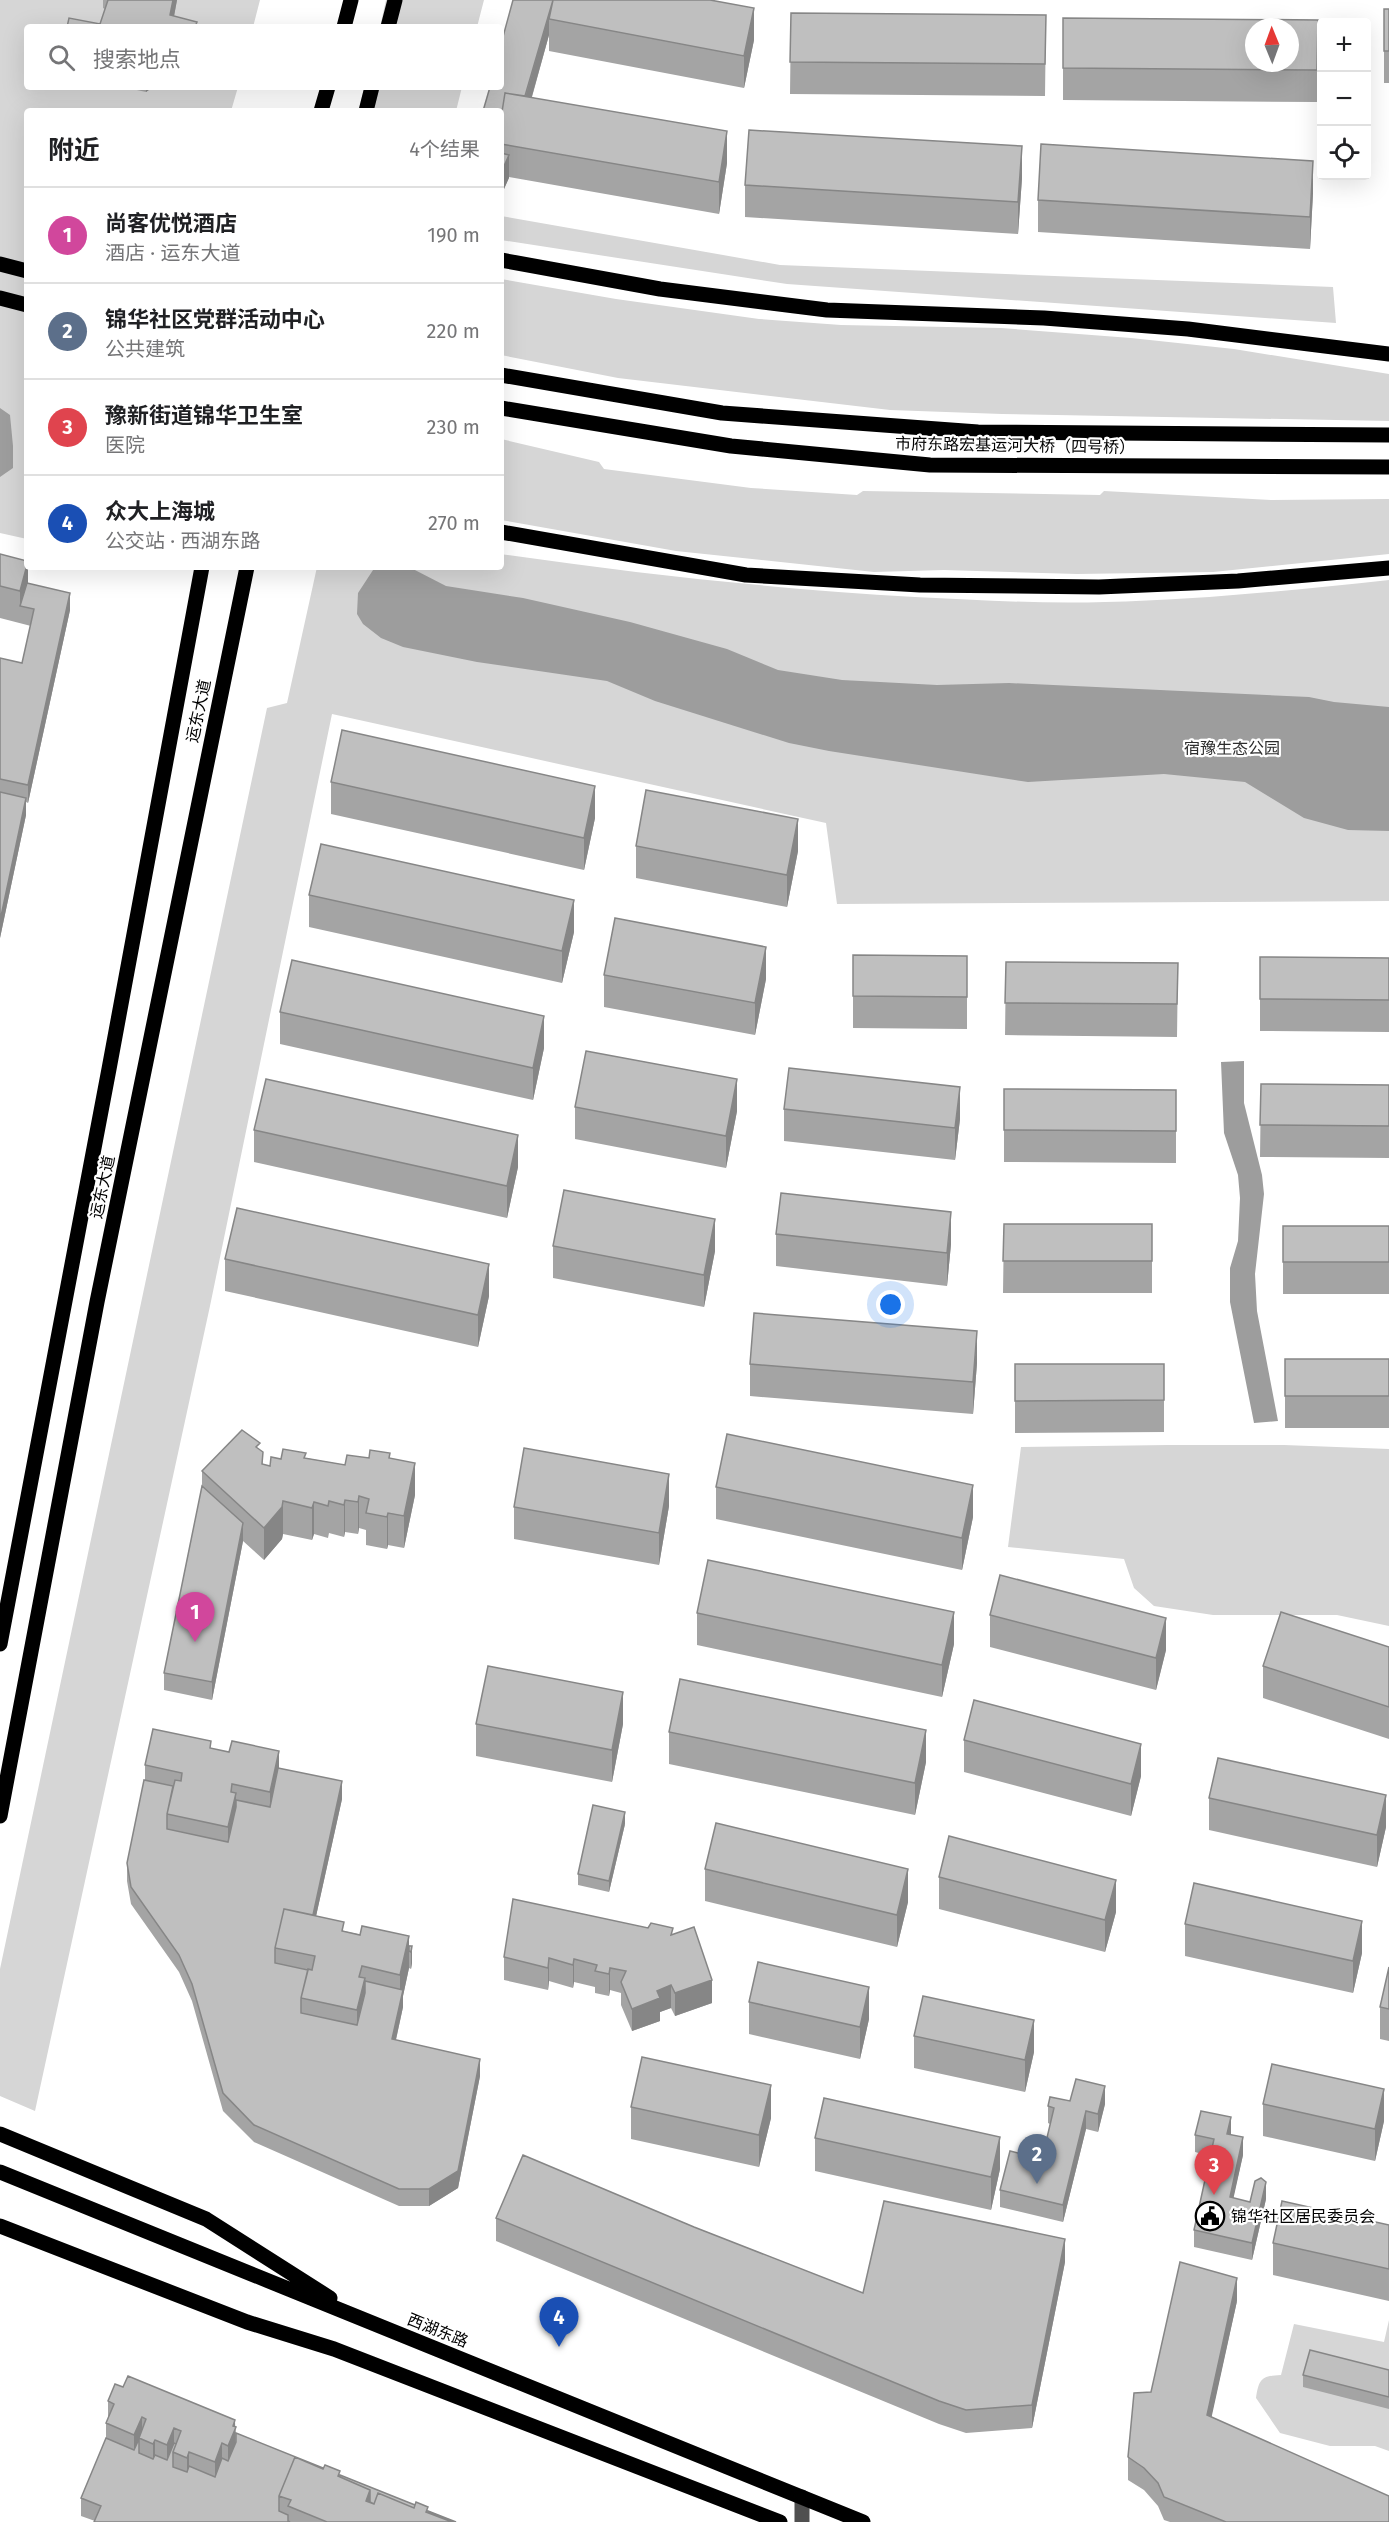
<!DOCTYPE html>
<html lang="zh">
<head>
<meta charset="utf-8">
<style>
	:root { --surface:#fff; --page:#f6f6f6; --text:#202124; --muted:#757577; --line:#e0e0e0; --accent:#000 }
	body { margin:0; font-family:"Fira Sans","Noto Sans SC",sans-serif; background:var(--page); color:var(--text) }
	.controls { position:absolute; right:18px; top:18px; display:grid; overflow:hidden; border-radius:6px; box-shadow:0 6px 24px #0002 }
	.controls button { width:54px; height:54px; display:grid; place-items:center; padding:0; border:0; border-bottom:2px solid var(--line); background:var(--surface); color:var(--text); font:30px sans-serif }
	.compass { position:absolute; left:1245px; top:18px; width:54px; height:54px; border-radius:50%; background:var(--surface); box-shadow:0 6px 24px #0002; rotate:359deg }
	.you { position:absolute; left:891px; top:1305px; width:21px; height:21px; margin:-15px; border:4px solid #fff; border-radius:50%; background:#1a73e8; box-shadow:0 0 0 9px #1a73e833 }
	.badge { display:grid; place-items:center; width:39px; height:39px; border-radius:50%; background:var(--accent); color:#fff; font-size:20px; font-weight:700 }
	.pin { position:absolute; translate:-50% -50px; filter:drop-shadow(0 2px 3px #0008) }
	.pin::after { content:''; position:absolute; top:32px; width:21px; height:18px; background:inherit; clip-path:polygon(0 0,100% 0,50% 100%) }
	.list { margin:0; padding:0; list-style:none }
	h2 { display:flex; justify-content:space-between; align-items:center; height:78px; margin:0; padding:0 24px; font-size:26px }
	h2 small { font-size:20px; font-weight:400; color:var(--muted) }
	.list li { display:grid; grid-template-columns:39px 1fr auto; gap:18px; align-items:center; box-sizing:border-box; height:96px; padding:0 24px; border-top:2px solid var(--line) }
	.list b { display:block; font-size:22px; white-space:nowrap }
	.list p { margin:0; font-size:20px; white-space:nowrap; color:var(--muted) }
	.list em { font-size:20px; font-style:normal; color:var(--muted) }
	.icon { flex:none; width:33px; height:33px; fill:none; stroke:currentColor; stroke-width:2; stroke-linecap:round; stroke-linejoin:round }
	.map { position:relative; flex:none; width:1389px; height:2522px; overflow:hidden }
	.search { position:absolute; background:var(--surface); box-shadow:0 6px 24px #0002; left:24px; top:24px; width:480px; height:66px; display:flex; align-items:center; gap:15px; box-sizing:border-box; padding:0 21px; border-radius:6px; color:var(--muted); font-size:22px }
	.panel { position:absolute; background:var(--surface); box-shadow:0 6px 24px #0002; left:24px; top:108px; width:480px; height:462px; border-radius:6px }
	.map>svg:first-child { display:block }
	.green { fill:#d6d6d6 }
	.water { fill:#9d9d9d }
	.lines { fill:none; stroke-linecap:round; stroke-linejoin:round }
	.minor { stroke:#4f4f4f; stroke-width:15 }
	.major { stroke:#000; stroke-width:15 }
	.wall { fill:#a4a4a4 }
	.shaded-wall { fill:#868686 }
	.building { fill:#bfbfbf; stroke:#868686; stroke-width:1.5; fill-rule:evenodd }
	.labels { text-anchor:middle; stroke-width:4.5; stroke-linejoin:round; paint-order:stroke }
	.street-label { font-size:16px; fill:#000; stroke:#fff }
	.park-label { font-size:16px; fill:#2d2d2d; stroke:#fff }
	.poi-label { font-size:16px; fill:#000; stroke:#fff; text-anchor:start }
</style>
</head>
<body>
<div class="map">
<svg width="1389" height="2522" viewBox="0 0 1389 2522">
	<rect width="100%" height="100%" fill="#fff"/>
	<path class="green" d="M0 0H260L253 27H27V87H238L231 111H27V539L0 533Z
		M386 0H484L477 27H380Z
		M365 87H462L456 111H359Z
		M501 216 780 265 1333 287 1336 323 787 284 501 240Z
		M501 279 616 299 759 319 841 325 1001 328 1131 338 1234 349 1389 374V421L1002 414 890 410 618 378 501 355Z
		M501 439 599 462 604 469 751 488 857 495 863 491 1100 495 1104 491 1271 500 1389 499V554L1213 572 1077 574 944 570 874 572 676 551 501 520Z
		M501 554C639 574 776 589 915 597 978 600 1042 604 1105 602 1199 600 1295 590 1389 580V901L837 904 826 823 332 714 210 1306 35 2111 0 2096V1969L267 708 287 703 317 567H501Z
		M1168 1445H1284L1389 1449V1626L1337 1615H1213L1154 1606 1134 1588 1124 1559 1008 1547 1021 1447Z
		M1389 2320V2451L1375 2446H1330L1280 2433 1256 2398C1259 2379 1261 2376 1281 2375L1294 2324 1384 2342Z"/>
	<path class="water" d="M0 408 10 415 13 446V468L0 477Z
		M375 567 411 568 446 586 523 598 630 622 727 649 778 670 842 680 937 685 1009 683 1309 697 1334 702 1389 707V831L1348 830 1304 818 1245 782 1164 774 1028 782 829 751 789 743 655 701 607 681 477 662 403 647 381 638 363 624 357 614 358 593Z
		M1244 1061V1103L1262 1175 1264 1194 1255 1274 1257 1311 1278 1421 1254 1423 1230 1302V1268L1238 1241 1240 1198 1238 1175 1224 1133 1221 1062Z"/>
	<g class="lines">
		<path class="minor" d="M802 2522V2497"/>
		<path class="major" d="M344 27 351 0
			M388 27 395 0
			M321 111 328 87
			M366 111 372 87
			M501 260 660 289 827 310 1044 318 1188 329 1389 354
			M0 264 27 271
			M0 298 27 305
			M501 375 722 413 978 432 1389 435
			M501 408 731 446 930 465 1389 467
			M501 532 746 575 920 585 1099 587 1238 581 1389 568
			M0 1644 109 1069 202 567
			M0 1816 97 1302 247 567
			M0 2134 206 2219 330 2298
			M0 2172 863 2522
			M0 2226 247 2322 334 2349 780 2522"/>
	</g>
	<path class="wall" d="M103 0H177L174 16 197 27 105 9 103 8Z
		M513 0 754 40 744 88 549 51V35L532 97 727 163 719 214 509 177 504 189 501 188V111Z
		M1384 9H1389V83H1384Z
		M791 13 1046 15 1045 96 790 94Z
		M1063 18 1318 20 1317 102 1063 100Z
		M123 87H153L146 92Z
		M1022 178 1018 234 745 217V185Z
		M1313 193 1310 249 1038 232V200Z
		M0 554 28 567V583L70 610 28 803 26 802V815L0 938V658L22 663 31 626 0 618Z
		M331 782 595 818 584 870 331 814Z
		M636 846 798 851 787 907 636 878Z
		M309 895 574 932 562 983 309 927Z
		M853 955 967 956V1029L853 1028Z
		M1260 957 1389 958V1032L1260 1031Z
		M1006 962 1178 963 1177 1037 1005 1035Z
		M604 975 766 979 755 1035 604 1007Z
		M280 1012 544 1048 533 1100 280 1044Z
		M1261 1084 1389 1085V1158L1260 1157Z
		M1004 1089 1176 1090V1163L1004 1162Z
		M575 1107 737 1111 726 1168 575 1139Z
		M784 1109 960 1119 955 1160 784 1141Z
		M254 1130 518 1167 507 1218 254 1162Z
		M1004 1224H1152V1293H1003Z
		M1283 1226H1389V1294H1283Z
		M776 1234 951 1244 947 1286 776 1266Z
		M553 1246 715 1251 704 1307 553 1278Z
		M225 1259 489 1296 478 1347 225 1291Z
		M1285 1359H1389V1428H1285Z
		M977 1363 973 1414 750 1396V1364Z
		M1015 1364H1164V1432L1015 1433Z
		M260 1450 263 1465 270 1466 281 1459 306 1458 345 1465 369 1458 390 1459 415 1495 404 1548 388 1545 387 1549 366 1545V1530L359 1528 358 1534 345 1532 344 1537 329 1533 328 1538 314 1534 312 1540 283 1534 282 1539 264 1560 243 1541 212 1700 164 1690V1673L202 1486V1471Z
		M716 1487 973 1517 962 1570 716 1519Z
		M669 1506 659 1565 514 1539V1507Z
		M697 1613 954 1644 942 1697 697 1645Z
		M990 1615 1166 1650 1156 1690 990 1647Z
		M1389 1647V1739L1263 1698V1666Z
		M476 1724H623L612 1782 476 1756Z
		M669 1732 926 1762 915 1815 669 1764Z
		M964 1740 1141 1776 1131 1816 964 1772Z
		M211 1748 279 1768 342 1799 316 1916 344 1931 412 1946V1963L411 1969 409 1968 403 1996V2007L396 2040 480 2076 458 2188 429 2206H399L254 2142 223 2111 192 2001 179 1972 131 1904 127 1881V1863L145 1780V1765Z
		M1209 1798 1386 1827 1377 1867 1209 1830Z
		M625 1824 609 1892 578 1885V1874Z
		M705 1869 908 1902 897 1947 705 1901Z
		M939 1877 1116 1912 1105 1952 939 1909Z
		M1185 1924 1362 1953 1353 1993 1185 1956Z
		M673 1934 712 2003 675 2016 671 2008 660 2012V2021L632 2031 621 2005V1993L610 1990 609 1996 595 1993V1987L574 1982 573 1988 549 1981 548 1990 504 1980V1957Z
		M1389 1967V2041L1380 2039V2007Z
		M749 2002 869 2019 860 2059 749 2034Z
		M914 2036 1034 2052 1025 2092 914 2068Z
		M1070 2101 1105 2104 1098 2132 1086 2129 1063 2222 1000 2207V2190L1042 2159 1050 2124 1048 2123V2106Z
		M1263 2104 1384 2121 1375 2161 1263 2136Z
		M631 2107 771 2118 759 2167 631 2139Z
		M1195 2135H1231L1243 2155 1233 2198 1250 2202 1266 2199 1252 2260 1194 2247V2230L1210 2156 1195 2152Z
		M815 2138 1000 2169 991 2210 815 2171Z
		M496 2218 694 2227 863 2293 1065 2262 1032 2428 966 2433 939 2424 496 2241Z
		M1389 2225V2301L1273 2275V2243Z
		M1237 2301 1211 2417 1389 2522H1170L1164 2520 1158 2506 1144 2490 1128 2480V2457L1151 2392Z
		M1389 2370V2409L1303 2387V2375Z
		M108 2401 235 2427 236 2433 456 2522H94L95 2521 81 2516V2498L106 2438V2423L108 2419Z"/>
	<path class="shaded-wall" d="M173 0H177L172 27 170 15Z
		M553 0 549 19V35L523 128V105Z
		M754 8V40L744 88V56Z
		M146 87H153L146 92Z
		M727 131V163L719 214V182Z
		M1022 146V178L1018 234V202Z
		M509 155V178L504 189V166Z
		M1313 161V193L1310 249V217Z
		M27 565V567H28V593L20 606V591Z
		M70 593V610L28 803V785Z
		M595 786V818L584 870V838Z
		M26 798V815L0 938V921Z
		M798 819V851L787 907V875Z
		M574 900V932L562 983V951Z
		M766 947V979L755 1035V1003Z
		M544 1016V1048L533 1100V1068Z
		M737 1079V1111L726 1168V1136Z
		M960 1087V1119L955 1160V1128Z
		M518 1135V1167L507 1218V1186Z
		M951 1212V1244L947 1286V1253Z
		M715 1219V1251L704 1307V1275Z
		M489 1264V1296L478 1347V1315Z
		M977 1331V1363L973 1414V1382Z
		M415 1463V1495L404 1548V1516Z
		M669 1474V1506L659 1565V1533Z
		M973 1485V1517L962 1570V1538Z
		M359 1496V1528L358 1534V1502Z
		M345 1500V1532L344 1537V1505Z
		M283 1501V1534L282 1539 264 1560V1528Z
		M314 1502V1534L312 1540V1508Z
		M388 1513V1545L387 1549V1517Z
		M243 1523V1541L212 1700V1682Z
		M954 1612V1644L942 1697V1665Z
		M1166 1618V1650L1156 1690V1658Z
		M623 1692V1724L612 1782V1750Z
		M926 1730V1762L915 1815V1783Z
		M1141 1744V1776L1131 1816V1784Z
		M279 1751V1783L270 1824V1792Z
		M342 1781V1799L313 1930 311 1925Z
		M236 1793V1825L228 1859V1827Z
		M1386 1795V1827L1377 1867V1835Z
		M625 1812V1824L609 1892V1881Z
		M908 1869V1902L897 1947V1915Z
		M1116 1880V1912L1105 1952V1920Z
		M1362 1921V1953L1353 1993V1961Z
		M409 1936V1968L403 1996V2007L392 2057V2039L400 2001V1975Z
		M412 1946V1963L411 1969V1952Z
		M549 1958V1981L548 1990V1968Z
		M574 1959V1982L573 1988V1965Z
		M610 1968V1990L609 1996V1974Z
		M365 1978V2010L357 2042V2010Z
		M712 1980V2003L675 2016V1993Z
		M671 1985V2008L660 2012V2021L632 2031V2009L657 1991Z
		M869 1987V2019L860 2059V2027Z
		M1034 2020V2052L1025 2092V2060Z
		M480 2059V2076L458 2188 429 2206V2189Z
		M771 2085V2118L759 2167V2135Z
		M1105 2086V2104L1098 2132V2114Z
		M1384 2089V2121L1375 2161V2129Z
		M1086 2111V2129L1063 2222V2205Z
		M1231 2117V2135L1227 2134Z
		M1000 2137V2169L991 2210V2177Z
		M1243 2137V2155L1230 2214V2197Z
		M1266 2182V2199L1252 2260V2243Z
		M1065 2239V2262L1032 2428V2405Z
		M1237 2278V2301L1207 2438V2415Z
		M142 2417V2439L139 2438V2456L134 2467V2435Z
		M235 2420 236 2459 228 2478V2446L233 2426Z
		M174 2428V2453L173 2452 167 2477V2445Z
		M155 2440V2472L153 2476V2444Z
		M222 2443V2476L215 2494V2462Z
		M189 2452V2484L187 2490V2458Z
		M370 2490V2517L366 2501Z"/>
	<path class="building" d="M108 0H173L170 15 197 22 195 27H67L69 18 100 24Z
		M513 0H553L525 96 505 93 501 118V111H483L490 87H501V44Z
		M553 0H710L754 8 744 56 549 19Z
		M1384 9H1389V51H1384Z
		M791 13 1046 15 1045 64 790 62Z
		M1063 18 1318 20 1317 70 1063 68ZM1254 27H1290V63H1254Z
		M505 93 727 131 719 182 501 144V118Z
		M749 130 1022 146 1018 202 745 185Z
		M1041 144 1313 161 1310 217 1038 200Z
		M501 153 509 155 504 166H501Z
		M0 554 27 561V565L20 591 0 586Z
		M27 583 70 593 28 785 0 779V658L22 663 34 609 20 606Z
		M342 730 595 786 584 838 331 782Z
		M646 790 798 819 787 875 636 846Z
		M0 792 26 798 0 921Z
		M321 844 574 900 562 951 309 895Z
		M615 918 766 947 755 1003 604 975Z
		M853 955 967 956V997L853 996Z
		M1260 957 1389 958V1000L1260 999Z
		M292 960 544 1016 533 1068 280 1012Z
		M1006 962 1178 963 1177 1004 1005 1003Z
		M586 1051 737 1079 726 1136 575 1107Z
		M789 1068 960 1087 955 1128 784 1109Z
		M266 1079 518 1135 507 1186 254 1130Z
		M1261 1084 1389 1085V1126L1260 1125Z
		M1004 1089 1176 1090V1131L1004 1130Z
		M564 1190 715 1219 704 1275 553 1246Z
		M781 1193 951 1212 947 1253 776 1234Z
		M237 1208 489 1264 478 1315 225 1259Z
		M1004 1224H1152V1261H1003Z
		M1283 1226H1389V1262H1283Z
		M754 1313 977 1331 973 1382 750 1364Z
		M1285 1359H1389V1396H1285Z
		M1015 1364H1164V1400L1015 1401Z
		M242 1430 260 1443 256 1447 263 1452 262 1464 270 1466 271 1457 281 1459 283 1449 306 1453 304 1458 345 1465 347 1455 369 1458 370 1450 390 1453 389 1458 415 1463 404 1516 388 1513 387 1517 366 1513 369 1499 359 1496 358 1502 345 1500 344 1505 329 1501 328 1506 314 1502 312 1508 283 1501 282 1507 264 1528 202 1471Z
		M727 1434 973 1485 962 1538 716 1487Z
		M524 1448 669 1474 659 1533 514 1507Z
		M202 1486 243 1523 212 1682 164 1673Z
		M708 1560 954 1612 942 1665 697 1613Z
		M1000 1575 1166 1618 1156 1658 990 1615Z
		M1281 1612 1389 1647V1707L1263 1666Z
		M488 1666 623 1692 612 1750 476 1724Z
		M680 1679 926 1730 915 1783 669 1732Z
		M974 1700 1141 1744 1131 1784 964 1740Z
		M153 1729 211 1741 210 1748 229 1752 232 1741 279 1751 270 1792 232 1784 231 1792 236 1793 228 1827 167 1814 175 1780 181 1781 182 1773 145 1765Z
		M1218 1758 1386 1795 1377 1835 1209 1798Z
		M278 1768 342 1781 313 1915 284 1909 275 1948V1963L308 1970 301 1998V2013L357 2025 365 1993V1981L403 1990 392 2039 480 2059 458 2171 429 2189H399L254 2125 223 2093 192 1984 179 1955 131 1887 127 1863 144 1780 173 1786 167 1814V1829L228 1842 236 1807V1800L270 1807Z
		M593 1805 625 1812 609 1881 578 1874Z
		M716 1823 908 1869 897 1915 705 1869Z
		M949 1836 1116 1880 1105 1920 939 1877Z
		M1194 1883 1362 1921 1353 1961 1185 1924Z
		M513 1899 648 1928 651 1923 673 1928 671 1935 694 1927 712 1980 675 1993 671 1985 657 1991 660 1998 632 2009 621 1982 626 1971 610 1968 609 1974 595 1971 597 1965 574 1959 573 1965 549 1958 548 1968 504 1957Z
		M284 1909 344 1922 342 1931 360 1935 362 1926 409 1936 400 1975 362 1966 359 1977 365 1978 357 2010 301 1998 308 1969 312 1970 315 1956 275 1948Z
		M409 1946H412L411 1952 409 1951Z
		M758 1962 869 1987 860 2027 749 2002Z
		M1389 1967V2009L1380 2007Z
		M923 1996 1034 2020 1025 2060 914 2036Z
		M642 2057 771 2085 759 2135 631 2107Z
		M1272 2064 1384 2089 1375 2129 1263 2104Z
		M1076 2079 1105 2086 1098 2114 1086 2111 1063 2205 1000 2190 1010 2151 1042 2159 1054 2108 1048 2106 1050 2097 1070 2101Z
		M824 2098 1000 2137 991 2177 815 2138Z
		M1201 2111 1231 2117 1227 2134 1243 2137 1230 2197 1250 2202 1255 2181 1261 2178 1266 2182 1252 2243 1194 2230 1214 2139 1195 2135Z
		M523 2155 694 2227 863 2293 884 2201 1065 2239 1032 2405 966 2410 939 2401 496 2218Z
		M1282 2201 1389 2225V2269L1273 2243Z
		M1180 2262 1237 2278 1207 2415 1389 2496V2522H1226L1164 2497 1158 2483 1144 2468 1128 2457 1134 2393 1151 2392Z
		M1310 2350 1389 2370V2397L1303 2375Z
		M128 2376 235 2420 233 2426 236 2427 228 2446 222 2443 215 2462 189 2452 187 2458 173 2452 181 2431 174 2428 167 2445 155 2440 153 2444 139 2438 146 2419 142 2417 134 2435 106 2423 114 2404 108 2401 115 2384 123 2387Z
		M236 2433 323 2468 295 2457 279 2496V2511L288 2515V2521L290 2522H94L101 2506 81 2498 106 2438 134 2450 139 2439V2453L153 2459 155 2455 167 2460 174 2443 176 2444 173 2452V2467L187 2472 189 2466 215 2477 222 2458 228 2461 236 2442Z
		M295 2457 323 2469 325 2465 340 2471 338 2476 370 2490 366 2501 374 2504 378 2493 414 2508 416 2502 428 2507 426 2512 452 2522H327L288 2506 291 2500 279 2496Z
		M340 2475 415 2505 414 2508 378 2493 374 2504 370 2502V2490L340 2477Z
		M428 2511 456 2522H452L428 2512Z"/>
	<defs>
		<g id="civic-ring" transform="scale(1.5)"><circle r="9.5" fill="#fff" stroke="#000" stroke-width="1.5"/><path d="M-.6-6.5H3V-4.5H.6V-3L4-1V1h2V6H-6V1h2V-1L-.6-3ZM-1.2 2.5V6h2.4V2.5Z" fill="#000"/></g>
	</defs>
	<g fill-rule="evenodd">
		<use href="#civic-ring" x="1210" y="2216"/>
	</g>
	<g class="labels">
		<g class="street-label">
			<text transform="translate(1015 445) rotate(1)" y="6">市府东路宏基运河大桥（四号桥）</text>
			<text transform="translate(198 711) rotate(-78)" y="6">运东大道</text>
			<text transform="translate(102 1187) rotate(-78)" y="6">运东大道</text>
			<text transform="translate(438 2330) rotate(22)" y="6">西湖东路</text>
		</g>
		<g class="park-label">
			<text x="1232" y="754">宿豫生态公园</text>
		</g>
		<g class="poi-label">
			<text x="1231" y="2222">锦华社区居民委员会</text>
		</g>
	</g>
</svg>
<div class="controls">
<button>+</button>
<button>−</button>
<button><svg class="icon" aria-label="locate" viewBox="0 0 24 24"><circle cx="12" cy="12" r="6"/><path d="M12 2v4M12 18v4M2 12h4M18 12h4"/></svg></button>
</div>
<svg class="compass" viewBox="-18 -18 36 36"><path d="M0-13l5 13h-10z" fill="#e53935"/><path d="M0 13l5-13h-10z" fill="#757577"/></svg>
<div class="you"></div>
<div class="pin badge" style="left:195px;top:1642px;background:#d1479c">1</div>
<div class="pin badge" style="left:1037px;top:2184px;background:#5c6f8a">2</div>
<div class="pin badge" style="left:1214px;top:2195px;background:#e0444e">3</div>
<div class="pin badge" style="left:559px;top:2347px;background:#1a4fb4">4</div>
<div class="search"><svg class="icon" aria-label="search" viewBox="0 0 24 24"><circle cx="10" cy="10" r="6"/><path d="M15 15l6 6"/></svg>搜索地点</div>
<section class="panel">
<h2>附近<small>4个结果</small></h2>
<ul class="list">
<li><span class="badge" style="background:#d1479c">1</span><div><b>尚客优悦酒店</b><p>酒店 · 运东大道</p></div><em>190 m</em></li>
<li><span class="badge" style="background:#5c6f8a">2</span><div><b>锦华社区党群活动中心</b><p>公共建筑</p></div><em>220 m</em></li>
<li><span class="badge" style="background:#e0444e">3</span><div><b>豫新街道锦华卫生室</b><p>医院</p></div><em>230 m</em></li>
<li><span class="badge" style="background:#1a4fb4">4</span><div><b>众大上海城</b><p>公交站 · 西湖东路</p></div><em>270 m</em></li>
</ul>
</section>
</div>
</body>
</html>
